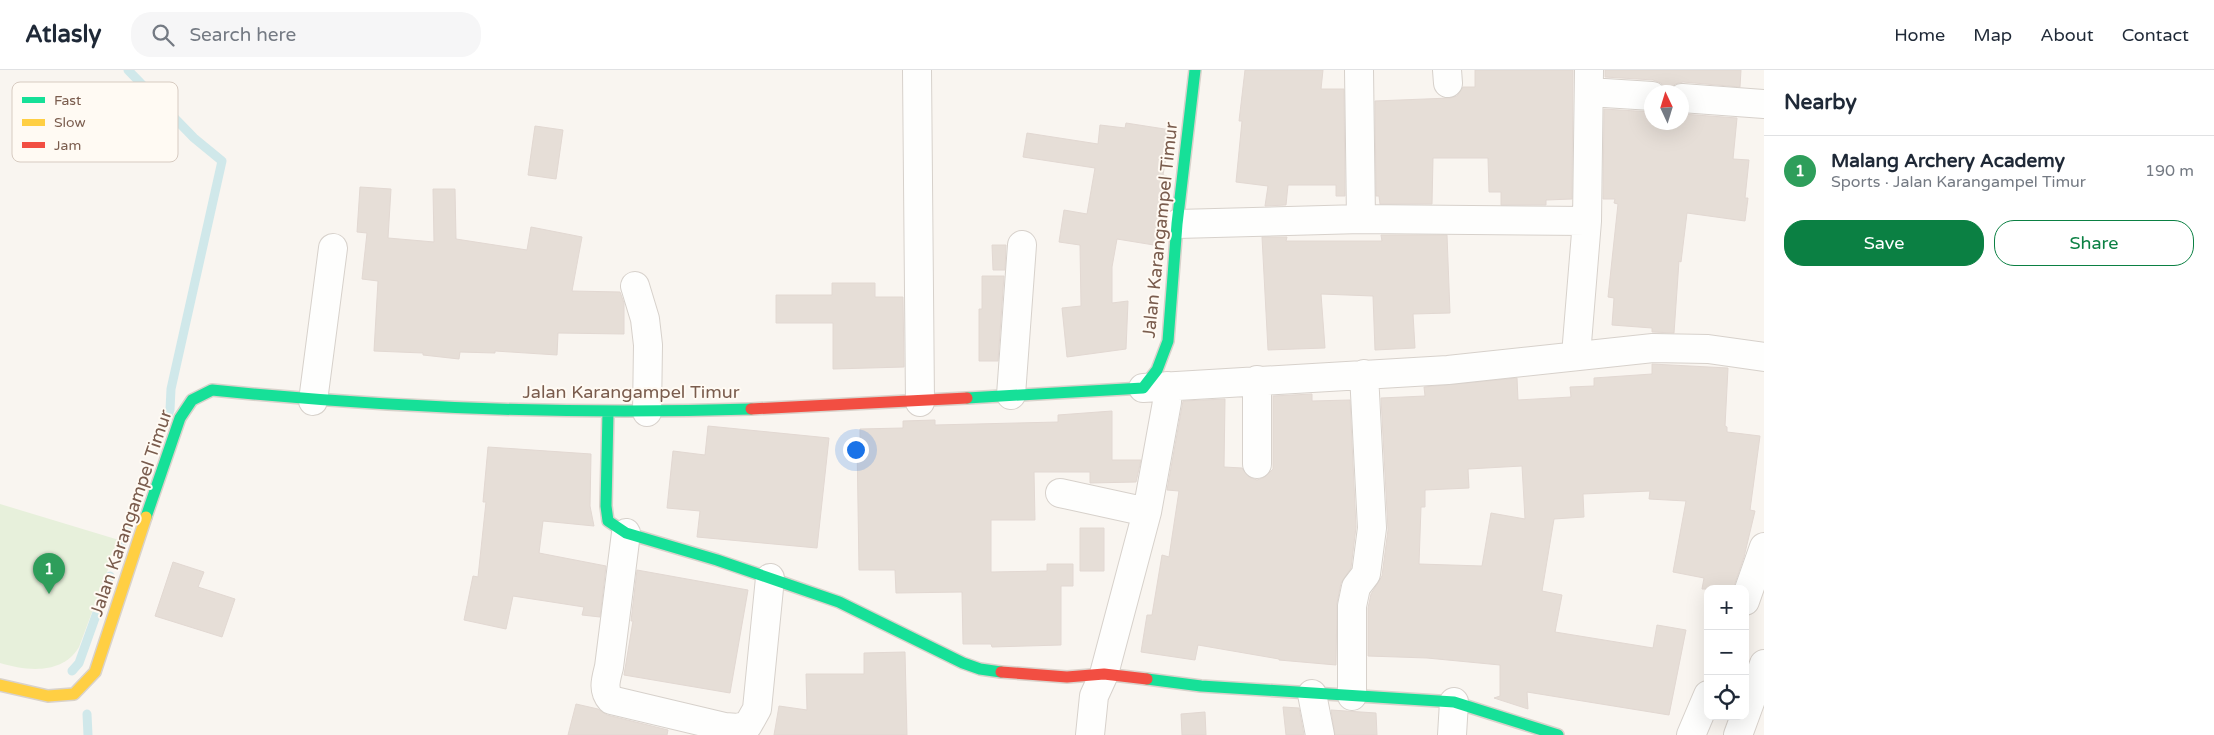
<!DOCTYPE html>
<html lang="en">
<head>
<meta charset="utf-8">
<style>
	:root { --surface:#fff; --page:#f6f6f7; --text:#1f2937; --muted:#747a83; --line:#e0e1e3; --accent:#0b8043 }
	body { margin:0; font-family:"Varela Round",sans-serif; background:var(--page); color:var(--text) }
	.controls { position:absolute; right:15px; bottom:15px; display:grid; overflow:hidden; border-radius:10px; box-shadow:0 5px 20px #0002 }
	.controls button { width:45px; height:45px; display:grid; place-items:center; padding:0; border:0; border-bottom:1px solid var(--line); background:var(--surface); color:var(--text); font:25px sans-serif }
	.compass { position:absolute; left:1644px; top:15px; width:45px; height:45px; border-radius:50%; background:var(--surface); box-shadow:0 5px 20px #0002; rotate:356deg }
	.you { position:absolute; left:855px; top:379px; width:18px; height:18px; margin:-12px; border:4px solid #fff; border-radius:50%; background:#1a73e8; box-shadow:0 0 0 8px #1a73e833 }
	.badge { display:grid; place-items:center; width:32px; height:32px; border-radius:50%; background:var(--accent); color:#fff; font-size:16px; font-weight:700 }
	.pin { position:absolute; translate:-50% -41px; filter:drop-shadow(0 1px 2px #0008) }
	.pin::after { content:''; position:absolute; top:26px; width:18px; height:15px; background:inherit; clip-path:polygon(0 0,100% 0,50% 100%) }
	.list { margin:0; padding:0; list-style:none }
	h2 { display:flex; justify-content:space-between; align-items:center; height:65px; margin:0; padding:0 20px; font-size:21px }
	h2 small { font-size:16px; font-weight:400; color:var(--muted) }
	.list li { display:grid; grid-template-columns:32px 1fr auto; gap:15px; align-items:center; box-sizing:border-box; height:70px; padding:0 20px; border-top:1px solid var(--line) }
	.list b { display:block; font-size:19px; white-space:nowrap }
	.list p { margin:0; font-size:16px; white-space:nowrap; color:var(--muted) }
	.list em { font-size:16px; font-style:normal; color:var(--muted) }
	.actions { display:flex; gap:10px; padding:15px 20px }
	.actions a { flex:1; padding:11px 0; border:1px solid var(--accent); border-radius:20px; text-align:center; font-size:18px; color:var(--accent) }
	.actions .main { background:var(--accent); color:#fff }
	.icon { flex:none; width:28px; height:28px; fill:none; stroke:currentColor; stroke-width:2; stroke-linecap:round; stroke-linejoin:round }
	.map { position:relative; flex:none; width:1764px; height:665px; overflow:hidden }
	header { display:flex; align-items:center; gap:30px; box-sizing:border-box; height:70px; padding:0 25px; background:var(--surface); border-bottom:1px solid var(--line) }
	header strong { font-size:24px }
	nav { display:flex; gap:28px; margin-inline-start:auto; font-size:18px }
	.search { width:350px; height:45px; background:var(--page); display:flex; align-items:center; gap:12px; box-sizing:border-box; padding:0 18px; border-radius:20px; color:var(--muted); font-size:19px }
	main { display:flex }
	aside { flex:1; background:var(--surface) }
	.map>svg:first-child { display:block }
	.green { fill:#e7f0db }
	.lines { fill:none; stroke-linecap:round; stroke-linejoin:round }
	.stream { stroke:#d0e8ea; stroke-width:9 }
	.building { fill:#e6ded7; stroke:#e2d8d2; fill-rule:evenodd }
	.street-casing { stroke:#d7d1cb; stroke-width:30 }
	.fast-casing { stroke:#d9d2cb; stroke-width:14 }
	.slow-casing { stroke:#d9d2cb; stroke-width:14 }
	.jam-casing { stroke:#d9d2cb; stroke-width:14 }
	.street { stroke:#fefefd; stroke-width:28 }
	.fast { stroke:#16e098; stroke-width:11 }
	.slow { stroke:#ffcf43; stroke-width:11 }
	.jam { stroke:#f24e42; stroke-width:11 }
	.labels { text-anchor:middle; stroke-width:4; stroke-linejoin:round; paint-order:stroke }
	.street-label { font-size:18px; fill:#7a5c4d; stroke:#fffaf3 }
	.key { fill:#fffaf3; stroke:#d7cbc1; stroke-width:1 }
	.key-label { font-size:14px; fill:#7a5c4d }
</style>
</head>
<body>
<header>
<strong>Atlasly</strong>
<div class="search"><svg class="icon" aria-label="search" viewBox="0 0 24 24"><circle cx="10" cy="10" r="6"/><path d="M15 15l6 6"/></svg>Search here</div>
<nav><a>Home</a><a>Map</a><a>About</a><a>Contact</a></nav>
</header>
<main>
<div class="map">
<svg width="1764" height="665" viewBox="0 0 1764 665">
	<rect width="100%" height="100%" fill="#f9f5f0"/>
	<path class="green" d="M0 434 119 470 79 577C62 605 27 601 0 593Z"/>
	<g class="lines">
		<path class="stream" d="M128 0 194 68 222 91 171 319 170 340 167 348
			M121 476 135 438
			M72 601 79 593 110 506
			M87 644 88 665"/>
	</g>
	<path class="building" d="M1245 0H1323L1321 19H1344L1345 126H1336V115H1288L1286 135 1265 136 1268 116 1236 112 1242 51H1239Z
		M1475 0H1573L1572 129 1546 130V135H1501V122H1489L1488 88H1433L1432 134H1380L1379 126H1376L1375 31 1450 28 1457 26 1463 17H1475Z
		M1605 0H1741L1740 17 1683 12 1675 14 1668 22 1661 13 1653 10 1605 7Z
		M1604 39 1652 42V52H1682V44L1737 48 1733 89 1749 90 1745 128H1748L1745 151 1687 143 1681 192 1679 191 1674 263 1652 262V258L1612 255 1614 228 1608 227 1618 134 1614 133 1615 129H1603Z
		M1126 53 1171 60 1163 105 1167 106 1160 176 1117 169 1112 197V233L1128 231 1126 279 1067 287 1062 238 1081 236 1080 175 1059 172 1064 140 1087 144 1095 98 1023 87 1027 63 1098 74 1100 55 1125 58Z
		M535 56 563 60 556 109 528 105Z
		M360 117 391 119 388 168 434 172 433 119H455L456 169 527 180 531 157 582 167 572 221 620 222 624 233V264L558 263 557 285 495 281V283L460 282 459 289 423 285V283L374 281 378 211 362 209 367 163 357 162Z
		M1381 165H1447L1450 243 1413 244 1415 278 1375 280 1373 226 1321 224 1325 278 1268 280 1262 167H1287L1286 171H1382Z
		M992 175H1006L1005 200H993Z
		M982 206H1004L998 291H979V239H982Z
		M832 213H875V227H903L904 297 833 299V253H776V225H832Z
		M1652 294 1728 298 1725 356 1727 357V362L1760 366 1750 440 1755 441 1744 487 1733 519H1702L1704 508 1673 502 1686 431 1649 429 1650 421 1583 424 1584 447 1554 449 1542 521 1562 525 1555 562 1653 578 1657 555 1686 560 1669 645 1527 622 1528 639 1494 628 1500 626V595L1427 588 1368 586V538L1371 524 1382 506 1388 460 1381 328 1425 326 1424 317 1517 308 1518 330 1571 327 1570 317 1594 316V308L1652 304ZM1522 396 1525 449 1491 443 1482 496 1419 494 1421 437H1425V420L1469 418 1468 399Z
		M1312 324V331L1350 330 1356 457 1351 498 1341 513 1337 533 1336 595 1279 590V589L1198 575 1195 590 1141 582 1147 545H1152L1162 485 1169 487 1179 421 1167 420 1183 331 1225 329 1224 397 1242 398 1249 407 1257 410 1265 407 1273 399V326Z
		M1112 341V390H1141L1136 412 1090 413V402H1034L1035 450H991V502L1047 501V494H1073V516H1061V575L992 577 991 574H963L962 522 896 523 895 500H859L857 371H860V359L903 358V351L935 350V355L1058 352V345Z
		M708 356 829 368 817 478 697 467 700 441 667 438 673 381 705 385Z
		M488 377 591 384 590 436 594 456 543 451 539 483 606 496 600 547 582 545 584 537 513 526 506 559 464 550 473 506 478 507 486 432H483Z
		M1080 458H1104V501H1080Z
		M173 492 204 502 198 517 235 529 222 567 155 546Z
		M637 500 748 520 730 623 624 605 633 551H631Z
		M905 582 907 665H774L779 636 807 640 806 604H864V583Z
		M576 634 598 639 607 645 668 660 667 665H568Z
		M1283 637 1299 638 1304 665H1286Z
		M1331 640 1376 643 1377 665H1335Z
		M1205 642 1206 665H1182L1181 644Z"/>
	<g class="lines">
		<g class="street-casing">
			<path id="street" d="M917 0 920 332
				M1359 0 1361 149
				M1447 0 1448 13
				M1589 22 1652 26
				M1682 28 1764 34
				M1177 154 1361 149 1587 151
				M635 216 645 249 648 275 647 342
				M1576 285 1587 151 1589 0
				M1257 310V394
				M1143 318 1448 300 1653 278 1708 279 1764 287
				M1011 325 1022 175
				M313 331 333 178
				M1060 423 1147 442
				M626 463 609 597C606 609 602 620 611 630L725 657 738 658 748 655 757 639 770 508
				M1745 531 1764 477
				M1312 624 1320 665
				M1352 626V536L1356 517 1366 504 1372 458 1364 304
				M1090 665 1094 626 1104 604 1147 442 1167 332V316
				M1452 665 1454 632
				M1691 665 1708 625
				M1738 665 1764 594"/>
		</g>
		<g class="fast-casing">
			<path id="fast" d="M967 328 1143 318 1157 300 1168 271 1177 154 1195 0
				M608 342 606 436 608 451 626 463 717 490 839 532 963 593 980 599 1001 602
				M146 447 180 348 192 330 212 320C392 338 570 345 751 339
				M1147 609 1201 616 1454 632 1558 665"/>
		</g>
		<g class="slow-casing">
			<path id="slow" d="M0 615 48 626 74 624 95 602 146 447"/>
		</g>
		<g class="jam-casing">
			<path id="jam" d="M751 339 967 328
				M1001 602 1067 607 1104 604 1147 609"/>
		</g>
		<use href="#street" class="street"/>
		<use href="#fast" class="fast"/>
		<use href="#slow" class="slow"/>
		<use href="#jam" class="jam"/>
	</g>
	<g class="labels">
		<g class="street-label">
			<text transform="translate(1160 160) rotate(-84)" y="6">Jalan Karangampel Timur</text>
			<text x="631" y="328">Jalan Karangampel Timur</text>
			<text transform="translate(131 443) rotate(-71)" y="6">Jalan Karangampel Timur</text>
		</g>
	</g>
	<rect x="12" y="12" width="166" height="80" rx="8" class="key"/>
	<rect x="22" y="27" width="23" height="6" fill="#16e098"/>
	<rect x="22" y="49" width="23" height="7" fill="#ffcf43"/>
	<rect x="22" y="72" width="23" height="6" fill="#f24e42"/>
	<g class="key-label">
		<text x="54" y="35">Fast</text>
		<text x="54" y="57">Slow</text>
		<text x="54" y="80">Jam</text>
	</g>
</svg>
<div class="controls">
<button>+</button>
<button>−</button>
<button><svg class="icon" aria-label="locate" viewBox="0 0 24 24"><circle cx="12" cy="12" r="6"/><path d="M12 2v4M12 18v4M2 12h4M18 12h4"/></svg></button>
</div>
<svg class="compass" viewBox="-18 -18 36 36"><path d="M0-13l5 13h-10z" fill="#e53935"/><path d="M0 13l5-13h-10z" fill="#747a83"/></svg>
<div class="you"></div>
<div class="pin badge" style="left:49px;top:524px;background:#2e9e5b">1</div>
</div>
<aside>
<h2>Nearby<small></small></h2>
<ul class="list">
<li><span class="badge" style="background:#2e9e5b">1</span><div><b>Malang Archery Academy</b><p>Sports · Jalan Karangampel Timur</p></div><em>190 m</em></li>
</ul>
<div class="actions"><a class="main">Save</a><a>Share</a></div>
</aside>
</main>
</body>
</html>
